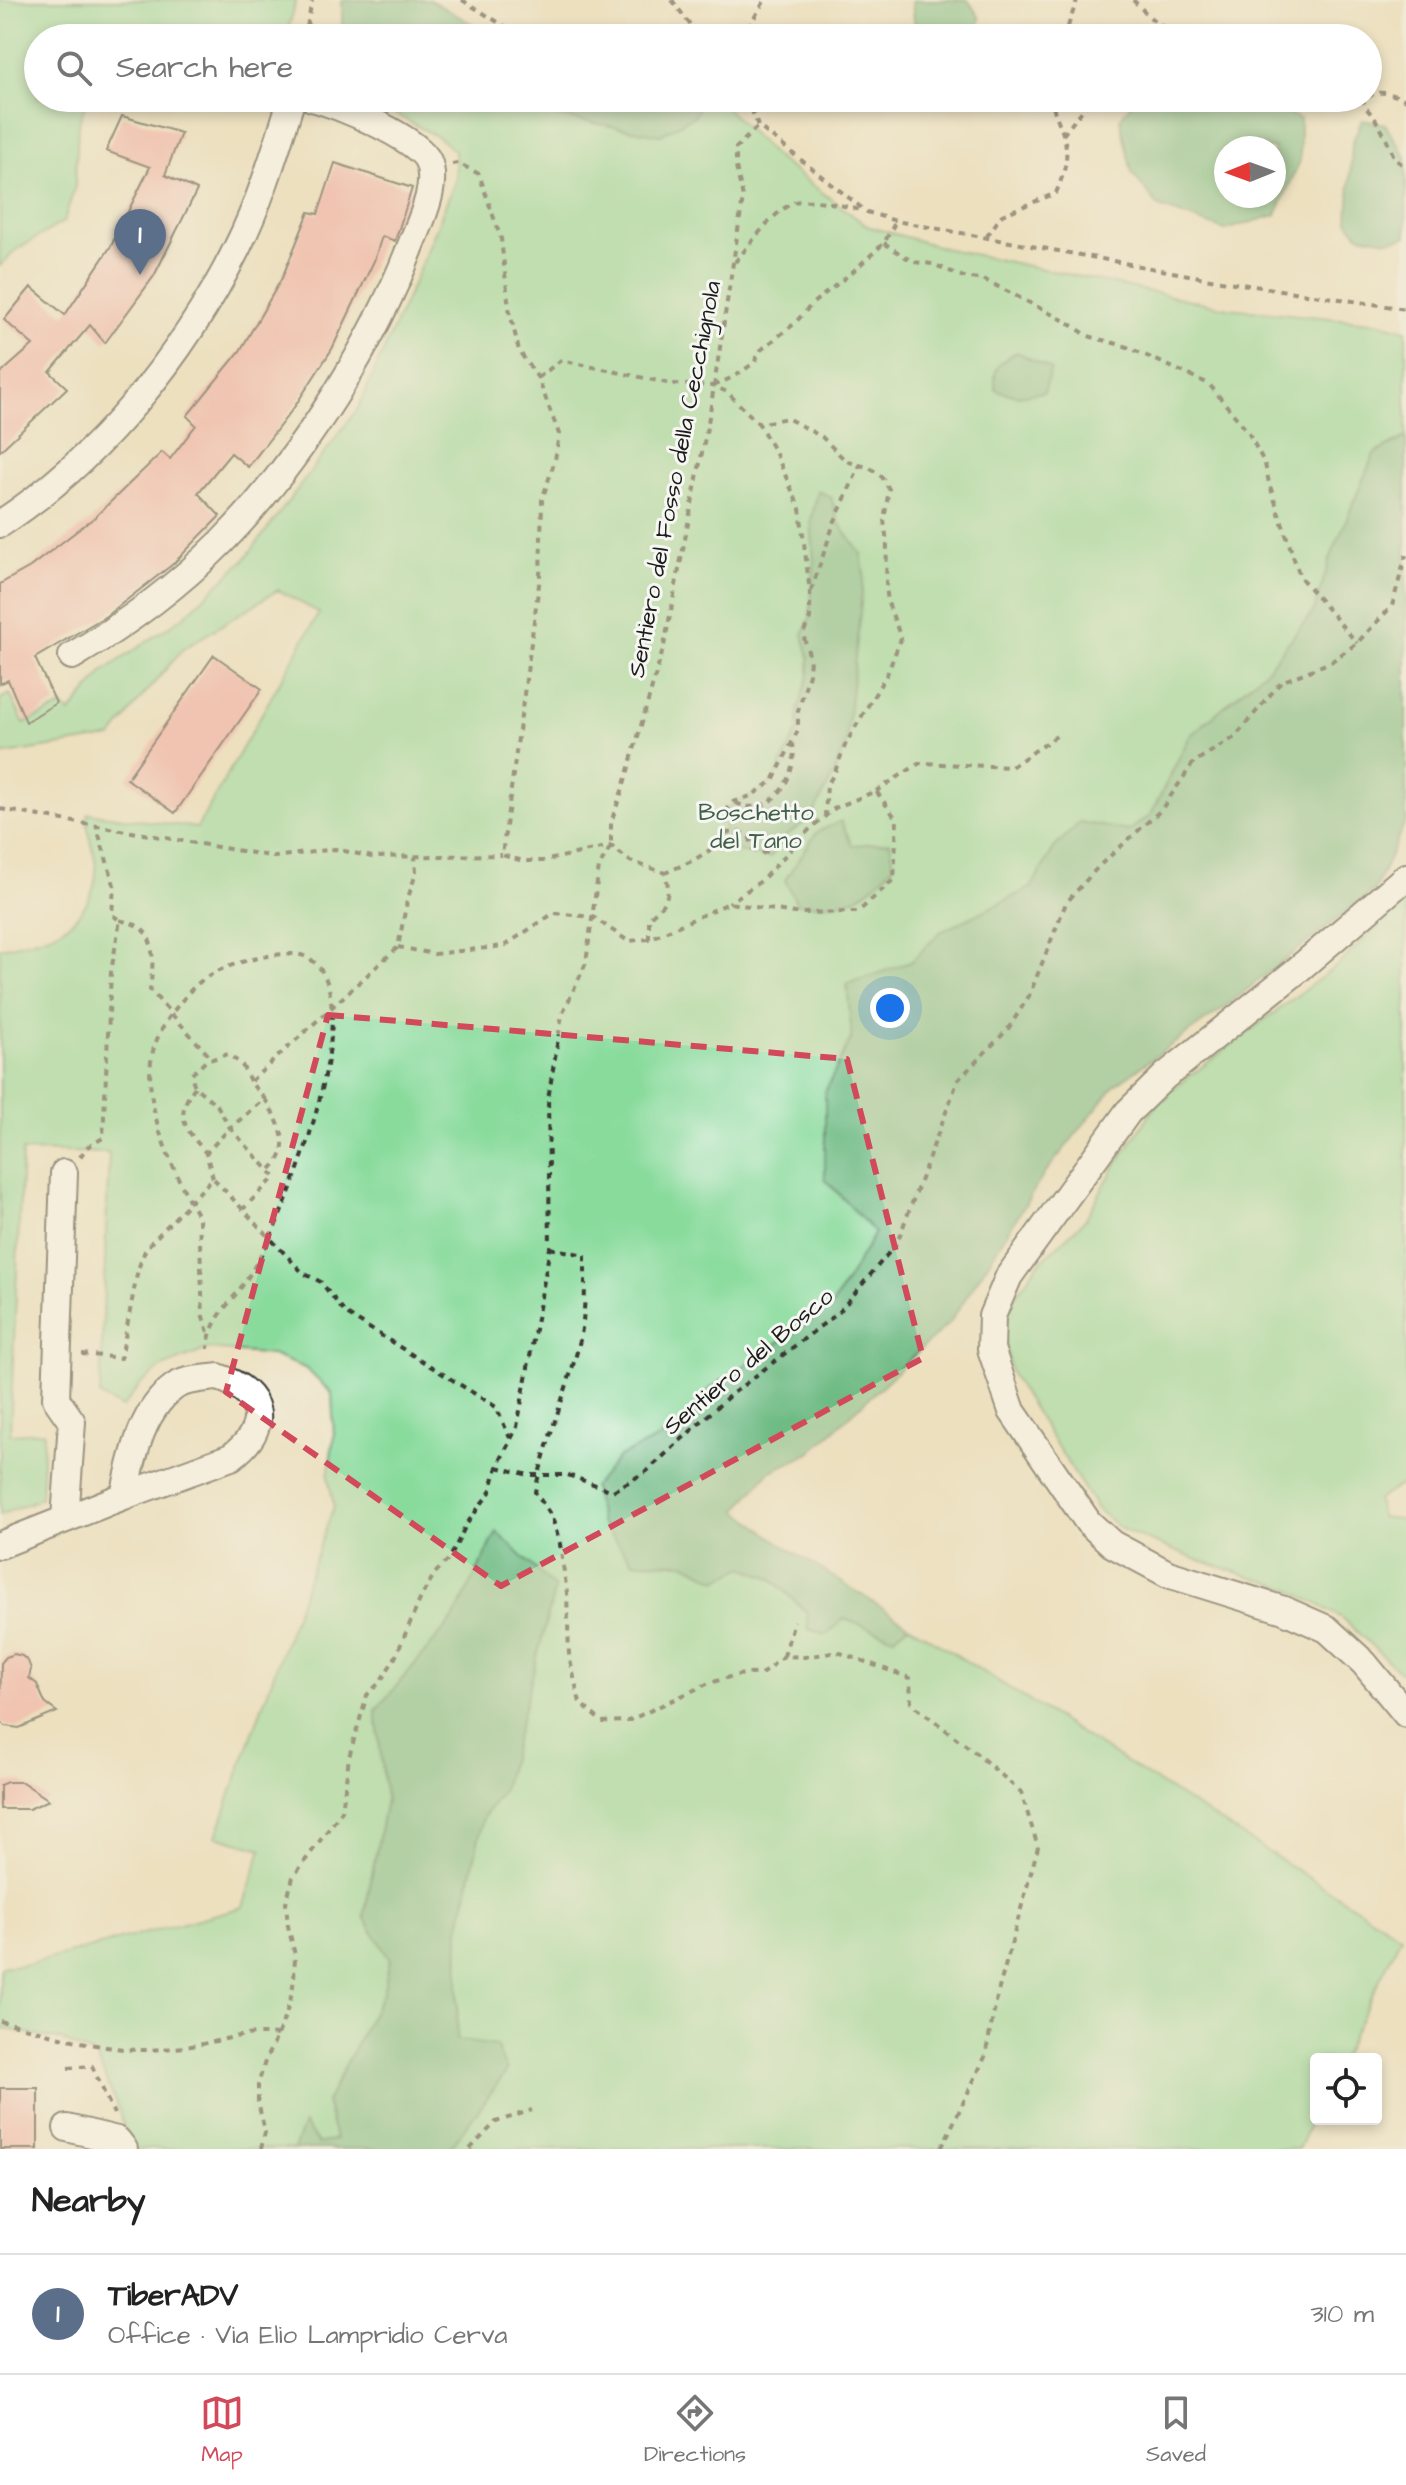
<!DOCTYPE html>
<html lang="en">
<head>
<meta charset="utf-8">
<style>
	:root { --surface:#fff; --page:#f2f2f2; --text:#222; --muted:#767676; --line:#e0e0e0; --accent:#d1495b }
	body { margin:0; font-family:"Architects Daughter",sans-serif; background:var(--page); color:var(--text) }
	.controls { position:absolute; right:24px; bottom:24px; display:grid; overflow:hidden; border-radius:8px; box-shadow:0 4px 12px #0003 }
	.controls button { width:72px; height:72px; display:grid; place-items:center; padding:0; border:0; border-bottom:2px solid var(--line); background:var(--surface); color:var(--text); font:40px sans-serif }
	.compass { position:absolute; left:1214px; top:136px; width:72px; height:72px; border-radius:50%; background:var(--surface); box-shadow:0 4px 12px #0003; rotate:269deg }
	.you { position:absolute; left:890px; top:1008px; width:28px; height:28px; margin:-20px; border:6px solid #fff; border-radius:50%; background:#1a73e8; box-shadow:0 0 0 12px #1a73e833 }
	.badge { display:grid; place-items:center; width:52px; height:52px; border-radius:50%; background:var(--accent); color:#fff; font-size:26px; font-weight:700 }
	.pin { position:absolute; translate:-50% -66px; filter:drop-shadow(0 2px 4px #0008) }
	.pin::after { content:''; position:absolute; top:42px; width:28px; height:24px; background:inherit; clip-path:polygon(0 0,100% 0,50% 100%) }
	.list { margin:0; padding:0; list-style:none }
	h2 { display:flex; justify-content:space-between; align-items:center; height:104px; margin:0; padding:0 32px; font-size:34px }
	h2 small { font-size:26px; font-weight:400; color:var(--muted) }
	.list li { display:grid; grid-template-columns:52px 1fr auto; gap:24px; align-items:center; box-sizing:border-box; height:120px; padding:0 32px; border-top:2px solid var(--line) }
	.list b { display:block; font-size:30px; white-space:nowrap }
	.list p { margin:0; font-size:26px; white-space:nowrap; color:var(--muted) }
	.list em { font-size:26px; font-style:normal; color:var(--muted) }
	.icon { flex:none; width:44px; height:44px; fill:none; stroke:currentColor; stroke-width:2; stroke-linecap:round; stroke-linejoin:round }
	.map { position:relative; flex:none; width:1406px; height:2149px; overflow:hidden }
	.search { position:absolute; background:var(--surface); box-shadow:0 4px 12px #0003; left:24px; right:24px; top:24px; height:88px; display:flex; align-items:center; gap:20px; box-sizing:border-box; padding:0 28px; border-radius:44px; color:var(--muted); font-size:30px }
	.sheet { height:224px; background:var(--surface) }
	nav { display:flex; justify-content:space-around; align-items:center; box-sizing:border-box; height:112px; border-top:2px solid var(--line); background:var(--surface); font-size:22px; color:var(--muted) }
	nav a { display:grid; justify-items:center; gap:4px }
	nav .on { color:var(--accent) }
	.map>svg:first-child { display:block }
	.green { fill:#89db9c; stroke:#527c5c; stroke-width:2 }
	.forest { fill:#6ebb84; stroke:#456c50; stroke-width:2; fill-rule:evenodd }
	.building { fill:#f4a39f }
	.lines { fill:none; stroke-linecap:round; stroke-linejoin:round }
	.minor-casing { stroke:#3b3934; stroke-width:30 }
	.path { stroke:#3b3934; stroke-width:4; stroke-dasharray:6 6; stroke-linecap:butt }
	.minor { stroke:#fff; stroke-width:26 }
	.marked { fill:none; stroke:#d1495b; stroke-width:6; stroke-dasharray:16 10; stroke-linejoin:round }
	.labels { text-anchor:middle; stroke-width:6; stroke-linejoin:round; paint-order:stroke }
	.street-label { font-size:24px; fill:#1c1c1c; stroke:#f6f6f2 }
	.park-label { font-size:24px; fill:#425f49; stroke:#f6f6f2 }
</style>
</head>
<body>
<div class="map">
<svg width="1406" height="2149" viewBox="0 0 1406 2149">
	<rect width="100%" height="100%" fill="#f6f6f2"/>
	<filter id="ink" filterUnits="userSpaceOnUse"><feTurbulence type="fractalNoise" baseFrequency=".0125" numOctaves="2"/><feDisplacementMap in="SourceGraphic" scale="16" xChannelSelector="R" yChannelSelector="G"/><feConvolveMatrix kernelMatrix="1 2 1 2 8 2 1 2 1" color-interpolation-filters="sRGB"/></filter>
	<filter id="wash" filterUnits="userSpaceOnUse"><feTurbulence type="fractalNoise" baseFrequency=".006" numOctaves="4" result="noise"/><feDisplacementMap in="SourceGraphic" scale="32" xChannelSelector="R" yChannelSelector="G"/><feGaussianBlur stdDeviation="1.8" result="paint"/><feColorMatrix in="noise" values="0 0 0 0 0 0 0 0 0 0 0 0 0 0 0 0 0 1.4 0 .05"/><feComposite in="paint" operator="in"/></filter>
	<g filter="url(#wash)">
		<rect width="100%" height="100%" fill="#ece0bf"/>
		<path class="green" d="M0 0H296L286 38H38V98H88L78 125 75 186 64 221 15 251 0 266Z
			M365 98H491L555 116 661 135 695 115 704 98H716L778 159 867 226 948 249 1228 308 1381 323 1406 330V437L1374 454 1330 559 1314 611 1266 670 1190 736 1150 816 1128 831 1080 822 1054 848 1031 888 941 932 911 962 847 984 852 1037 825 1092 875 1233 832 1306 711 1388 682 1427 619 1457 633 1561 684 1563 717 1580 743 1567 771 1578 807 1613 844 1618 894 1637 909 1625 1401 1936 1341 2059H1316V2111L1298 2149H449L460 2135 457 2040 459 1930 483 1818 503 1789 498 1533 454 1618 376 1710 386 1800 364 1916 390 1960 383 1993 326 2102 336 2139 319 2144 304 2124 294 2149H132L119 2111 96 2056 61 2040 0 2028V1967L30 1964 243 1907 262 1849 216 1836 334 1506 328 1477 334 1436 332 1393 305 1368 272 1355 208 1349 162 1367 140 1385 122 1408 100 1396 109 1153 22 1151 10 1434 44 1432 41 1498 0 1515V948C36 939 66 937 86 904 92 894 97 880 96 868 95 848 85 832 88 813L197 828 319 613 278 590 183 649 142 697 112 737 0 755V699L10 694 24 724 62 706 70 713 104 671 183 617 245 559 359 407 422 263 456 179 455 151 438 137Z
			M1406 898V1481L1377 1500 1381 1517 1406 1520V1671L1400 1672 1342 1618 1290 1589 1192 1558 1121 1529 1097 1509 1011 1374 1004 1334 1010 1304 1038 1264 1085 1220 1115 1166 1162 1097 1339 964Z"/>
		<path class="forest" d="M342 0H430L497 38H342Z
			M915 0H968L980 18 976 38 916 37 912 2Z
			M491 98H704L695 115 661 135 555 116Z
			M1135 98H1248L1300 119V161L1276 215 1225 230 1159 207 1132 173 1120 119ZM1226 148H1274V196H1226Z
			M1362 120 1385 124 1406 157V237L1388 240 1359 235 1348 221 1352 143Z
			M1017 352 1051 369 1044 392 1017 396 996 390C992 368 998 362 1017 352Z
			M1406 437V820L1375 889 1221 1010 1115 1085 1045 1173 951 1321 810 1453 769 1472 737 1510 780 1543 909 1625 894 1637 844 1619 826 1635 808 1629 807 1612 771 1578 744 1567 717 1580 684 1563 633 1562 601 1523 593 1487 619 1457 682 1427 711 1388 832 1306 875 1233 825 1179V1092L852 1037 847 984 911 962 940 932 1031 888 1054 848 1080 822 1128 831 1150 816 1190 736 1266 670 1314 611 1330 559 1374 454Z
			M818 491 831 497 839 523 861 554 864 574 846 743 834 774 811 818 786 836 770 858 728 849 724 824 726 811 733 802 751 796 773 781 798 730V711L809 674V658L803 634 810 618 814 563 811 520Z
			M841 821 852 845 890 842 894 865C862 902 846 906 797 904L785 880 817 832Z
			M497 1532 555 1588 503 1789 483 1818 459 1930 457 2040 496 2046 507 2071 449 2149H294L304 2124 319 2144 336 2139 326 2102 383 1993 390 1960 364 1917 386 1800 376 1710 454 1618Z"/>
		<g id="blocks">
			<path class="building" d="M122 116 181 133 165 175 197 190 154 276 105 343 90 325 50 372 67 388 0 451V374L33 345 4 320 31 287 65 315 111 246 150 167 106 151Z
				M335 163 412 188 395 241 382 236 374 261 332 349 295 406 248 467 231 453 198 493 220 516 173 564 106 616 35 658 56 703 26 722 8 680 0 684V584L30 567 95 517 162 452 170 459 196 425 187 416 240 351 282 278 309 212 318 214Z
				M214 655 262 689 175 813 127 779Z
				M14 1654 22 1656 28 1661 31 1669 29 1678 37 1684 45 1703 57 1712 19 1728 6 1726 0 1722 1 1663 6 1657Z
				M7 1782H22L49 1800 29 1809H0V1785Z
				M0 2088H38V2149H0Z"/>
		</g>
	</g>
	<g filter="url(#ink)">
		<use href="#blocks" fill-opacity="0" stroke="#3b3934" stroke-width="2"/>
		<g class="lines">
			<g class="minor-casing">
				<path id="minor" d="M0 524C100 459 184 355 237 248 261 200 276 149 292 98
					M72 656C192 585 262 511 336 394 365 347 390 300 410 248 419 224 439 186 428 161 418 138 337 104 312 98
					M1406 877 1295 972 1165 1076 1128 1112 1009 1276 992 1316 991 1349 1012 1411 1088 1522 1112 1544 1168 1574 1284 1610 1327 1629 1364 1663 1406 1714
					M64 1173 56 1399 72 1422 65 1519
					M218 1377C264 1392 271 1428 231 1457L124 1496C133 1458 140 1412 174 1387 185 1379 204 1379 218 1377Z
					M0 1545 124 1496
					M67 2128 117 2140 124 2149"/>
			</g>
			<path class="path" d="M462 0 524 38
				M672 0 700 38
				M1133 0 1152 19 1180 38
				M305 38 312 0
				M742 38 765 0
				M1064 38 1077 0
				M1368 97C1381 88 1393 95 1406 100
				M747 98 758 126 867 212 896 221 1221 281 1406 309
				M1290 98 1314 101 1328 98
				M1362 98 1366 108 1374 117 1384 134 1395 159 1406 167
				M1063 135 1092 98
				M452 164 458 163 479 174 501 239 509 308 519 351 538 378 559 434 555 460 542 500 540 577 502 855 523 861H543L611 846 630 861 665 873
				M987 236 1002 215 1056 193C1067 166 1071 151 1059 123 1056 114 1052 108 1052 98
				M884 243 913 262 933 264 966 278 983 279 1069 323 1088 336 1125 346 1209 384 1248 432 1265 464 1269 483 1300 577 1357 643
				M735 262C749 246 779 203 800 201 821 199 844 206 864 211
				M538 378 561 360 672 384 714 386 727 392 759 424 787 418 822 437 846 461 870 468 882 477 889 489 884 520 887 543 886 585 888 603 901 638 888 672 846 743 834 774 827 785 825 815
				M714 386 735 376 754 363 761 350 794 324 813 303 850 274 884 243 896 221
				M811 591 834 523 860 465
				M876 791 920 763 1011 767 1061 733
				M736 803C772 820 798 776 793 744
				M0 809 275 857 335 849 372 857 502 855
				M726 833 740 832 750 838 753 850 762 854 785 841 797 840
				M120 920C125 922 134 923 139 927 158 939 152 971 150 990L212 1059
				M649 939V918C666 902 672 897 665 873L694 860 718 845 725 833 726 811 733 802 751 796 773 781 798 730V711L809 674 810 658 803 634 810 618V593L800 509 776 454 759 424
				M398 947 434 954 504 946 554 913 593 917 628 941 649 939 729 903 795 913 858 912 894 879 897 820 876 791 835 808 809 830 761 881 729 903
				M250 1081 242 1065 228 1054 206 1061 191 1075 195 1087 217 1105 230 1128 265 1099C279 1123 295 1148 270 1170
				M195 1087C173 1116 185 1128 206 1153
				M265 1099 250 1082 398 947 407 901 416 873 415 857
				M80 1157 87 1147 103 1138 111 972 120 920 112 915 114 885 97 828
				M213 1178 206 1153 230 1128 275 1177 243 1209
				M550 1248 585 1255C585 1286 586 1318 578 1348 565 1396 545 1443 535 1492L552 1517 560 1544 567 1593 569 1656 580 1703 602 1722 628 1721 707 1684 736 1675 763 1673 784 1656 804 1657 838 1652 910 1678 911 1703 977 1754 1021 1792 1038 1847 998 1992 985 2057 941 2149
				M208 1332 203 1317 199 1218 190 1202 213 1178 303 1273 321 1282 345 1313 496 1407 510 1438
				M82 1354 121 1358 138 1269 146 1248 190 1202C169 1161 141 1100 153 1051 159 1028 176 1007 191 990 210 970 236 963 262 957 272 955 294 952 304 956 374 984 293 1192 269 1239 261 1255 252 1272 242 1286 227 1307 209 1322 208 1349
				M497 1467 529 1475H568L613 1491 647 1471 728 1397 839 1312 897 1243 958 1080 1008 1029 1029 996 1066 903 1098 867 1161 810 1194 762 1235 737 1281 682 1331 662 1357 643 1392 606 1406 555
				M784 1656 794 1621
				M0 2021C47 2032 98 2051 147 2050 163 2049 181 2048 197 2045 225 2040 248 2031 277 2035
				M68 2068 92 2066 114 2114
				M261 2149 265 2132 258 2102V2085L266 2058 278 2035 290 2002 294 1980 295 1955 288 1926 286 1903 293 1877 342 1811 349 1757 367 1695 380 1682 395 1658 422 1595 435 1573 450 1558 466 1525 490 1492 497 1467 517 1427 550 1248 548 1099 562 1015 586 963 599 867 611 846V822L623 788 664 646 710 412 743 198 736 167V148L758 126
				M470 2149 496 2122 532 2110"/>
			<use href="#minor" class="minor"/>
		</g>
	</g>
	<path d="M0 0H1406V2149H0ZM328 1015 847 1059 923 1358 501 1586 226 1392Z" fill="#ece0bf" fill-opacity=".55" fill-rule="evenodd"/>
	<path class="marked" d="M328 1015 847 1059 923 1358 501 1586 226 1392Z"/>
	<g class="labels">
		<g class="street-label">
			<text transform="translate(674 479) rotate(-79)" y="8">Sentiero del Fosso della Cecchignola</text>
			<text transform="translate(748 1361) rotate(-40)" y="8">Sentiero del Bosco</text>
		</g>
		<g class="park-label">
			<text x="756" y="820">Boschetto<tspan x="756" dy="28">del Tano</tspan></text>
		</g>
	</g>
</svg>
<div class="controls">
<button><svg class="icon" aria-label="locate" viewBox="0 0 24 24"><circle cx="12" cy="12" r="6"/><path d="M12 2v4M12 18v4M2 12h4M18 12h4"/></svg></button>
</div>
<svg class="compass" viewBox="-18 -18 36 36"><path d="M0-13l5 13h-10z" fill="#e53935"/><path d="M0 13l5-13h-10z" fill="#767676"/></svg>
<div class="you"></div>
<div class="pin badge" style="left:140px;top:275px;background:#5c6f8a">1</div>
<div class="search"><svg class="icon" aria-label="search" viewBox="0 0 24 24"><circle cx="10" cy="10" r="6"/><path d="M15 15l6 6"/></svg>Search here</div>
</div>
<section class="sheet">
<h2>Nearby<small></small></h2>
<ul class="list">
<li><span class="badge" style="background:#5c6f8a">1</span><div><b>TiberADV</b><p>Office · Via Elio Lampridio Cerva</p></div><em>310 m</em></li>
</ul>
</section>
<nav>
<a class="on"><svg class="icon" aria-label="map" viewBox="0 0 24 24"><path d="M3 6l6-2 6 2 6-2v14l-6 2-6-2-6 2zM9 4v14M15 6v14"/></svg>Map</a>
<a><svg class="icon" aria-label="directions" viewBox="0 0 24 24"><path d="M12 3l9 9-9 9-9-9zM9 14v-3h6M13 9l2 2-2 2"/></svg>Directions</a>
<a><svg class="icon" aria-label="saved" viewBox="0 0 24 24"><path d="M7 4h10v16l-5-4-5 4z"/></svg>Saved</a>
</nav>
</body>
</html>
